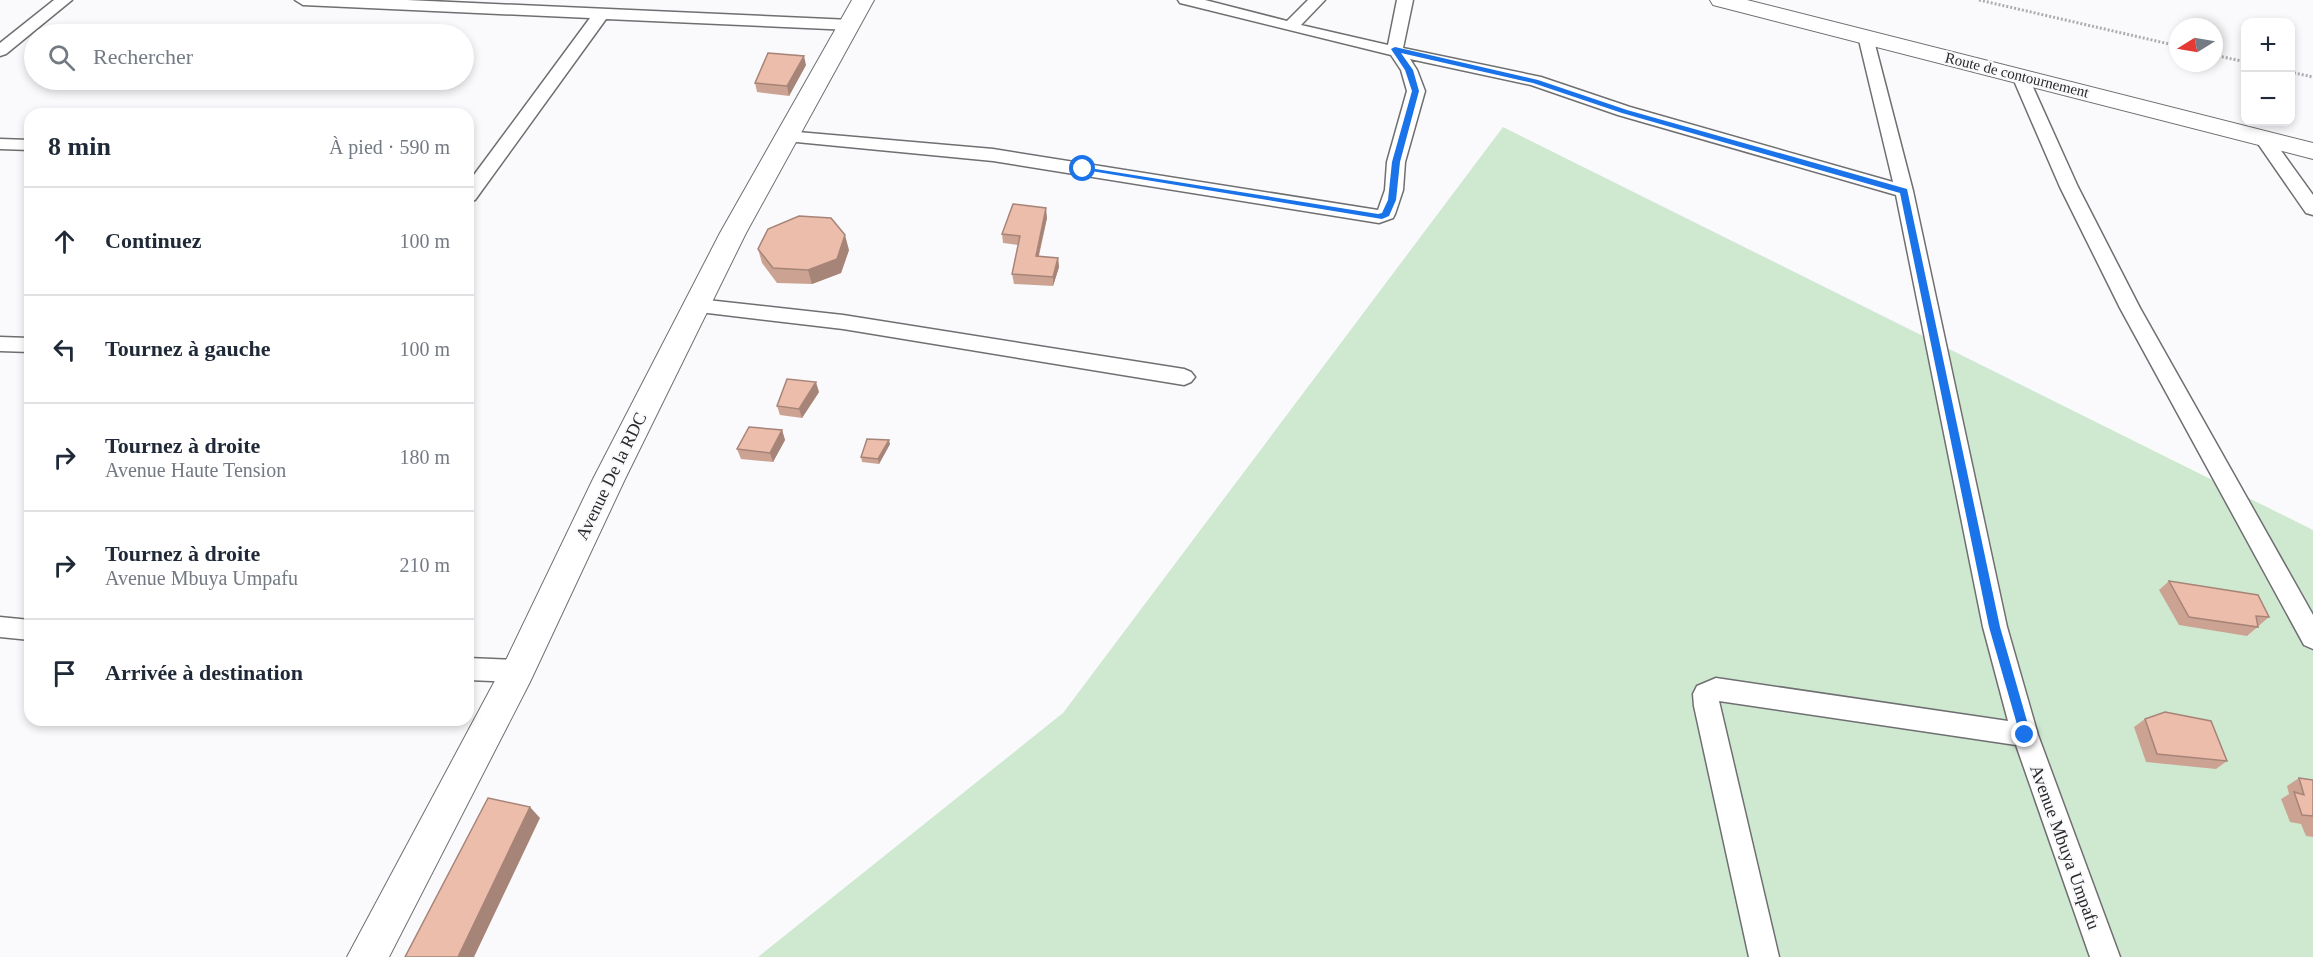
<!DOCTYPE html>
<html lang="fr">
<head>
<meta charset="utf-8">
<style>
	:root { --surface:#fff; --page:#f6f6f7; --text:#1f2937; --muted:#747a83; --line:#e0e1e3 }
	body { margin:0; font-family:"Times New Roman",serif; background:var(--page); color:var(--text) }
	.controls { position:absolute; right:18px; top:18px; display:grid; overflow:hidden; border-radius:12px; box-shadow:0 3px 9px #0003 }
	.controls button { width:54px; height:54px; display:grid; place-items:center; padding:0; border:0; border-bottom:2px solid var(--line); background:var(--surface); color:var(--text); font:30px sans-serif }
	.compass { position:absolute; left:2169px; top:18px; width:54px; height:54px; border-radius:50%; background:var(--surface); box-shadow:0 3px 9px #0003; rotate:259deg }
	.stop { position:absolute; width:18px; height:18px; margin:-14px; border:4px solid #1a73e8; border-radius:50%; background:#fff }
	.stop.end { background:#1a73e8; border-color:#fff; box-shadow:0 2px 6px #0008 }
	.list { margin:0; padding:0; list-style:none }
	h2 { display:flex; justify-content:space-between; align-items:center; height:78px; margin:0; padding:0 24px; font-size:26px }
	h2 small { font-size:20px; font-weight:400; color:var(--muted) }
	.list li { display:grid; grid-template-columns:39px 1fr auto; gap:18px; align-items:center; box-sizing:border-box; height:108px; padding:0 24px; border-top:2px solid var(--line) }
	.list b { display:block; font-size:22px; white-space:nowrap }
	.list p { margin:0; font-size:20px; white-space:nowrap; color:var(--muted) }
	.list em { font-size:20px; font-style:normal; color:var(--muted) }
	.icon { flex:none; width:33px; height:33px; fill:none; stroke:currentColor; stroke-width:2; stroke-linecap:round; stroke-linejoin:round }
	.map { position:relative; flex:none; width:2313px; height:957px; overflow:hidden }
	.search { position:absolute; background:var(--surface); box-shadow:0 3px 9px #0003; left:24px; top:24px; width:450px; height:66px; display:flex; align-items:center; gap:15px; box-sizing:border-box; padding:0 21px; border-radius:33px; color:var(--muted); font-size:22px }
	.panel { position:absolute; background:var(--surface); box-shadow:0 3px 9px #0003; left:24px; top:108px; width:450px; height:618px; border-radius:18px }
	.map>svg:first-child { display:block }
	.green { fill:#cfe9d1 }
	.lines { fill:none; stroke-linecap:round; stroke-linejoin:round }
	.street-casing { stroke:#6f6f72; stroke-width:3 }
	.secondary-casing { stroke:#6f6f72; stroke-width:2 }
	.path { stroke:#adadb0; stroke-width:3; stroke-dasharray:2 2; stroke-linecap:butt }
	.street { fill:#fff; fill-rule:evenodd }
	.secondary { fill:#fff; fill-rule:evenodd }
	.wall { fill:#cca393 }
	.shaded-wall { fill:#a68478 }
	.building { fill:#edbdab; stroke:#a68478; stroke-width:1.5 }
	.route { fill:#1a73e8 }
	.labels { text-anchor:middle; stroke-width:4.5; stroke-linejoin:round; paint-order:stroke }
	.far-street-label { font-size:15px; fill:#292a2b; stroke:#fafafd }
	.street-label { font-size:18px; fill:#292a2b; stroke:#fafafd }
</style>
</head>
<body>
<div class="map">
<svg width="2313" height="957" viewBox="0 0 2313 957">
	<rect width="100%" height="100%" fill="#fafafd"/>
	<path class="green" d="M1503 127 2313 530V957H758L1063 713Z"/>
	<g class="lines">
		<g class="street-casing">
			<path id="street" d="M54 0H72L6 54 0 56V43Z
				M295 0H407L851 20 859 25 851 30 606 19 475 200 468 202V183L590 18 303 5Z
				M1178 0H1205L1287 21 1308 0H1325L1301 25 1388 45 1397 0H1413L1403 48 1541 77 1630 107 1893 182 1858 36 1866 31 1872 33 1913 191 2007 627 2038 735 2120 957H2090L2016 745 1719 701 1779 957H1749L1694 706 1693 694 1697 686 1716 678 2008 721 1983 627 1896 195 1618 115 1531 85 1410 59 1417 70 1425 91 1405 162 1403 190 1395 214 1393 218 1379 223 993 161 786 141 777 136 786 131 993 149 1378 210 1385 190 1387 162 1407 91 1401 70 1391 55 1180 3Z
				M2020 71 2028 76 2078 187 2140 308 2313 615V649L2304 645 2120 308 2060 187 2012 76Z
				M2263 133 2269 134 2313 195V215L2306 213 2254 138Z
				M0 139 30 140V150L0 149Z
				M698 299 843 315 1184 369 1191 372 1195 377 1191 382 1184 385 843 329 691 311 688 306 691 301Z
				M0 337 30 338V352L0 351Z
				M0 617 30 620V640L0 637Z
				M468 658 518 660 527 663 531 671 527 679 518 682 468 680Z"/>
		</g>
		<g class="secondary-casing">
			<path id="secondary" d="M852 0H874L746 233 625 479 530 682 389 957H347L506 660 593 479 720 233Z
				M1710 0H1747L2313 143V159L1713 5Z"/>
		</g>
		<path class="path" d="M1979 0 2178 46
			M2214 55 2246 62
			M2290 72 2313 77"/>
		<use href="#street" class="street"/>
		<use href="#secondary" class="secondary"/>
	</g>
	<path class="wall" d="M806 65 789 96 757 92 755 83Z
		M1047 218 1039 256 1058 258 1059 267 1053 286 1014 284 1012 274 1018 245 1003 243 1002 234Z
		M758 249 849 250 841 273 812 284 777 283 762 263Z
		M819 392 802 418 780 415 777 406Z
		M782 430 785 440 773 462 741 459 737 449Z
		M890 444 879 464 862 462 861 457Z
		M2169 581 2269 617 2247 636 2179 625 2159 590Z
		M2145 719 2227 761 2216 769 2146 762 2134 727Z
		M2299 778 2313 780V837L2306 836 2301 824 2290 822 2281 799 2289 794 2287 786Z"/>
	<path class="shaded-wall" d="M804 56 806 65 789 96 787 86Z
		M1046 208 1047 218 1036 266V256Z
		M845 235 849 250 841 273 812 284 808 270Z
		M1058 258 1059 267 1053 286V277Z
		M816 382 819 392 802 418 799 409Z
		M782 430 785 440 773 462 770 453Z
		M889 440 890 444 879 464 878 459Z
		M530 807 540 818 474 957H458Z"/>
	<path class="building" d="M768 53 804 56 787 86 755 83Z
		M1013 204 1046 208 1036 256 1058 258 1053 277 1012 274 1020 236 1002 234Z
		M799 216 831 218 845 235 837 259 808 270 773 268 758 249 768 229Z
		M787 379 816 382 799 409 777 406Z
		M749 427 782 430 770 453 737 449Z
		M867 439 889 440 878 459 861 457Z
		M2169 581 2258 595 2269 617 2256 616 2258 627 2189 617Z
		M2165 712 2211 721 2227 761 2157 754 2145 719Z
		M2299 778 2313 780V816L2302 815 2294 792 2304 795Z
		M488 798 530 807 458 957H405Z"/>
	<path class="route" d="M1395 47 1538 80 1627 110 1907 189 2000 627 2031 735 2029 739 2025 740 2020 735 1989 627 1900 193 1622 113 1533 83 1401 53 1413 70 1419 91 1400 162 1396 200 1389 216 1382 219 1079 169 1083 167 1378 214 1382 213 1388 200 1392 162 1412 91 1405 70 1391 49Z"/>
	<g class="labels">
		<g class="far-street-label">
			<text transform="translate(2017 75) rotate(14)" y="5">Route de contournement</text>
		</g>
		<g class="street-label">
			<text transform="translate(611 476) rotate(-64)" y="6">Avenue De la RDC</text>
			<text transform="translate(2065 847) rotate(70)" y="6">Avenue Mbuya Umpafu</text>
		</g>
	</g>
</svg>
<div class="controls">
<button>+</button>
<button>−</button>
</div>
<svg class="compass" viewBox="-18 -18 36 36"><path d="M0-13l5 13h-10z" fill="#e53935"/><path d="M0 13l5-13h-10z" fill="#747a83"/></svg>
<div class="stop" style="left:1083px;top:169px"></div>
<div class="stop end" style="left:2025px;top:735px"></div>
<div class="search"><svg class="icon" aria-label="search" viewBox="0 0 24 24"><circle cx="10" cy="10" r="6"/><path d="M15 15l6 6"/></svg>Rechercher</div>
<section class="panel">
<h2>8 min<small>À pied · 590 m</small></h2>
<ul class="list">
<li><svg class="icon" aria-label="ahead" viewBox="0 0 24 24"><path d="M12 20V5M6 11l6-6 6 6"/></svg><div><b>Continuez</b></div><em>100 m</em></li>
<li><svg class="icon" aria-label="left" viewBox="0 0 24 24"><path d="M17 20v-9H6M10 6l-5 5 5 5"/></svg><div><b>Tournez à gauche</b></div><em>100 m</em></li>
<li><svg class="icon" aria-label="right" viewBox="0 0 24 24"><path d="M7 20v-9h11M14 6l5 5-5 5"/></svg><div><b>Tournez à droite</b><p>Avenue Haute Tension</p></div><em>180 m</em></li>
<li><svg class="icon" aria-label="right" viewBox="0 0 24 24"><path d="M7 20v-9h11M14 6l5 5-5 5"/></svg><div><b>Tournez à droite</b><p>Avenue Mbuya Umpafu</p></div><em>210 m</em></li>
<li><svg class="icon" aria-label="arrive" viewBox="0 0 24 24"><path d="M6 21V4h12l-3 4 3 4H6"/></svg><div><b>Arrivée à destination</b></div></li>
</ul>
</section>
</div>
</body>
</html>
